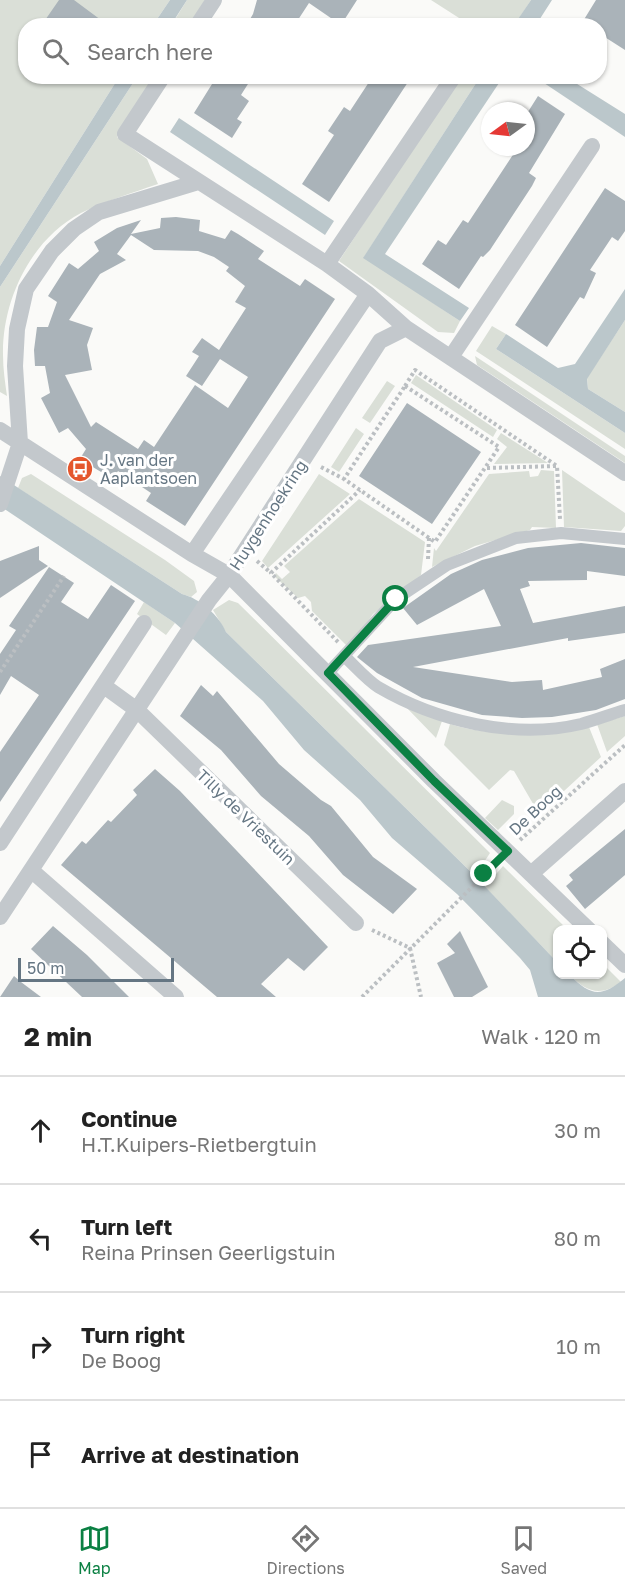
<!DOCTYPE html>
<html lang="en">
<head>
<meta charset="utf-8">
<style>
	:root { --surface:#fff; --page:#f2f2f2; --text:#222; --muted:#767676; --line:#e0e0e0; --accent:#0b8043 }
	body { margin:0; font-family:"Golos Text",sans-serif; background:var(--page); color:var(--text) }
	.controls { position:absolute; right:18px; bottom:18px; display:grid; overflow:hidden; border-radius:12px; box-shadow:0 2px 4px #0004 }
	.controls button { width:54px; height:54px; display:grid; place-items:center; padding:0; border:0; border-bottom:2px solid var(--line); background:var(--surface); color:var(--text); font:30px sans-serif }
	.compass { position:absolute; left:481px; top:102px; width:54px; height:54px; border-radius:50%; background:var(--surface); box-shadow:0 2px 4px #0004; rotate:255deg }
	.scale { position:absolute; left:18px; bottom:15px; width:156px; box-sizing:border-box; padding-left:6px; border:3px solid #657683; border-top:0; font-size:16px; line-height:21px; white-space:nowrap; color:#657683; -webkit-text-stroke:4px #fff; paint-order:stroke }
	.stop { position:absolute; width:18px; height:18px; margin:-14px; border:4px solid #0b8043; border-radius:50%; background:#fff }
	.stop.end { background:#0b8043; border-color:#fff; box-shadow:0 2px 6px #0008 }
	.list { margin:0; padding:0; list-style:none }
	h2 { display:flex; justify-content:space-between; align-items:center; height:78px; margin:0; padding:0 24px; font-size:26px }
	h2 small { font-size:20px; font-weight:400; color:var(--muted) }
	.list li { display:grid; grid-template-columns:39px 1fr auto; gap:18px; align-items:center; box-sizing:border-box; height:108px; padding:0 24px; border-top:2px solid var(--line) }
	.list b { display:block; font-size:22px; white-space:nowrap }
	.list p { margin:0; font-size:20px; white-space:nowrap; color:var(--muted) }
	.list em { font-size:20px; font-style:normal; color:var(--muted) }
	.icon { flex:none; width:33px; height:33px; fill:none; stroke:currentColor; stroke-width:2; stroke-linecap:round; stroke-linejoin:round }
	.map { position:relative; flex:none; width:625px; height:997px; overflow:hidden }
	.search { position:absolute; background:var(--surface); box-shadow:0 2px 4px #0004; left:18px; right:18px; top:18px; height:66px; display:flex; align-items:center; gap:15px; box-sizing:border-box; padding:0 21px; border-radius:24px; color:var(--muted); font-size:22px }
	.sheet { height:510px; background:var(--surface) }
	nav { display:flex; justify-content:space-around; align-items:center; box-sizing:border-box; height:84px; border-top:2px solid var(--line); background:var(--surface); font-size:16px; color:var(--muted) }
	nav a { display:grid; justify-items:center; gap:3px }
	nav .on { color:var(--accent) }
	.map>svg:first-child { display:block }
	.green { fill:#dadfd7 }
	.water { fill:#bbc7cb }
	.building { fill:#aab3b9; fill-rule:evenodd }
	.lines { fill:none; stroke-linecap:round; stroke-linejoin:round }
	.path { stroke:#bbbfc2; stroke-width:4; stroke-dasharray:3 3; stroke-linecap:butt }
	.pedestrian { stroke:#c3c8cc; stroke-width:12 }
	.minor { stroke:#c3c8cc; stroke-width:16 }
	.route { stroke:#0b8043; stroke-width:8 }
	.labels { text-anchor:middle; stroke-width:6; stroke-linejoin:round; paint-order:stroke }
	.poi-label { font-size:16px; fill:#657683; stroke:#fff; text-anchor:start }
	.street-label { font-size:16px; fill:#657683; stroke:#fff }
</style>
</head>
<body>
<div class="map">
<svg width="625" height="997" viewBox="0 0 625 997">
	<rect width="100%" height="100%" fill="#fafaf8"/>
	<path class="green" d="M0 0H170L153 25 26 26V76L119 77 0 266Z
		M187 0H205L189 25 171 26Z
		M431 0H531L514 26 470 25Z
		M137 77H156L117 137 147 159 158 184C132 193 105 201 81 213 31 239 2 300 3 355 3 369 5 382 7 396L0 392V287Z
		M460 77H480L364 257 460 321 454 333 438 332 339 261Z
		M625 320V412L588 389 587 378Z
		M492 326 506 334 496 349 625 433V449L476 351Z
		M475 356 625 456V463L477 365Z
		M416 375 497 430 493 437 411 383Z
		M387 381 395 386 370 423 362 418Z
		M356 428 364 434 339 472 331 467Z
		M501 433 548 463 494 464 507 447 497 439Z
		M541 470 554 471 556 528 532 527 530 530 475 546 432 567 434 548 436 551 489 474 529 471 530 477 538 476Z
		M562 470 625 513V526L621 531 564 527Z
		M31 474 165 560 194 581 197 592 191 597 182 594 18 488 22 478Z
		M319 474 350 494 268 568 262 561Z
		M359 499 425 542 421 575 373 614 349 648 312 611 311 602 305 596 298 598 274 576 276 573 282 579 290 572 284 566Z
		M229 600 238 603 490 853 475 876 226 632 213 610Z
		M144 602 175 623 166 635 137 614Z
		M406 707 442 721 436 738Z
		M625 716V736L607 752 597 724Z
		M450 724C496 739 542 731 589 727L601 757 539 814 514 771 510 770 489 790 444 745Z
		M502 800 514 806V814L498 830 485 818Z
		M503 866 567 929 558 930 557 962 485 887Z
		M603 964 621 982C601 997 586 992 570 975H602Z"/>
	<path class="water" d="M170 0H187L171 25H153Z
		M531 0H552L536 25H514Z
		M119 77H137L0 287V266Z
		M480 77H503L385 254 469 308 460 321 363 258Z
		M535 77H566L625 114V137Z
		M179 118 334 221 325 235 170 132Z
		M625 289V320L587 379 588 389 625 412V433L496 349 506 334 558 368 575 364Z
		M0 476 182 594C199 598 220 616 226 632L475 876 557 962 558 975H570C591 997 602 997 625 978V997H538L530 970 520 958 457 894 392 838 360 800 304 750 263 701 175 623 0 506Z"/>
	<path class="building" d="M59 0H74L109 26H41Z
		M257 0H357L341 25 309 3 294 26H246L253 14Z
		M596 0H625V50L600 34V26H580Z
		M217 76H253L241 95 249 101 237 119 242 122 232 138 194 113Z
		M373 76H412L329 202 302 184 334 135 328 131 344 107 350 111Z
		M538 96 565 114 529 173 536 178 532 186 490 250 483 257 481 256 459 289 422 264 438 240 446 245 463 220 468 223 518 147H526V115Z
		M605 188 625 201V231L618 241 612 237 590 270 596 273 584 299 580 297 547 347 515 325Z
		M176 217 200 220 199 231 225 239 231 230 238 234 264 251 258 259 300 286 305 279 335 299 185 526 146 501 151 493 118 471 113 479 91 466 81 457 86 449 68 428 59 433 41 398 50 393 45 366H35L34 350 37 327H48L57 302 48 296 69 263 78 269 99 251 94 242 117 228 141 220 131 234 160 228 161 218ZM131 235 154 250 198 251 214 257 229 267 226 271 245 286 235 302 246 308 219 350 202 338 192 352 199 356 186 376 202 386 220 359 248 377 228 408 195 385 154 447 144 440 138 449 96 422 91 427 65 375 92 370 87 345 93 328 69 320 100 274 126 260 117 254Z
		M407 403 481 452 432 524 359 476Z
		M581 543 625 548V576L587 571V580L528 581 530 586 520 589 533 623 625 606V633L568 641V638L413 667 512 682 542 680 543 690 602 677 600 669 625 659V699L596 710 552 717 522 718 482 715 422 698 377 673 357 657 368 645 501 626 484 589 417 625 403 608 451 574 482 560 528 548Z
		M39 546V560L48 566 0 598V561Z
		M49 567 74 583 61 602 88 619 111 585 135 601 0 802V752L39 695 11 676 0 695V654L16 630 9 626Z
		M201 685 213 696 217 691 279 764 321 800 331 806 373 857 417 889 393 914 343 875 309 836 261 796 221 750 180 716Z
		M155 769 180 791 328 947 304 971 288 958 261 984 276 997H217L61 865 82 841 86 844 108 820 111 822 137 795 133 790Z
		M625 829V875L585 909 566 886 573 880 569 875Z
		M53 926 87 955 129 997H82L31 949Z
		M460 931 488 987 472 997H454L437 963 455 953 447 944Z
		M14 976 21 982 41 997H0Z"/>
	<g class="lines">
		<path class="path" d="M405 386 499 447 435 542 344 479Z
			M405 386 415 370 557 466
			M321 467 344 479
			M487 468 557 466 560 519
			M428 559 429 538
			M257 561 271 573
			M338 642 271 573 360 490
			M0 672 64 576
			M520 840 625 745
			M372 930 410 948 421 997
			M362 997 495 864"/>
		<path class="pedestrian" d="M344 656C355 666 366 679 378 687 436 721 514 740 581 724 596 720 611 714 625 710
			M328 673 396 599 447 565 516 538 561 533 625 539"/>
		<path class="minor" d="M197 26 214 0
			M163 76 125 134 327 264 368 294 406 328 625 473
			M327 264 454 76
			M451 357 592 146
			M0 430 192 554 229 575 434 781 589 930
			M0 504 20 443 15 366 17 329 26 289 52 251 74 229 99 212 198 182
			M192 554 368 294
			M104 686 137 710 356 923
			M0 843 144 623
			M31 870 176 997
			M532 873 625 791
			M0 917 209 600 229 575 380 341 406 328
			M602 943 625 965"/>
	</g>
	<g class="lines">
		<path class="route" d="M396 599 328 673 434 781 508 851 484 874"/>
	</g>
	<defs>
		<g id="bus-disc" transform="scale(1.35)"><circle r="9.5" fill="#e4572e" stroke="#fff"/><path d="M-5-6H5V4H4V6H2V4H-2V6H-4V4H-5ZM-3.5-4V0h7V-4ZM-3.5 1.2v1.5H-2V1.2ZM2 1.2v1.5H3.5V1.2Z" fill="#fff"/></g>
	</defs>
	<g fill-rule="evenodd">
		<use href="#bus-disc" x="80" y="469"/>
	</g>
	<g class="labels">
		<g class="poi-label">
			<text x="100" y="466">J. van der<tspan x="100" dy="18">Aaplantsoen</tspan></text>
		</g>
		<g class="street-label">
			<text transform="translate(268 515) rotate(-57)" y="6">Huygenhoekring</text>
			<text transform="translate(535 810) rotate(-43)" y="6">De Boog</text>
			<text transform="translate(246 817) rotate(44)" y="6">Tilly de Vriestuin</text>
		</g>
	</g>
</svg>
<div class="controls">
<button><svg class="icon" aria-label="locate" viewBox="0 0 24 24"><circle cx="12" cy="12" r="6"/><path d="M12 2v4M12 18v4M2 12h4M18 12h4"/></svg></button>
</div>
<svg class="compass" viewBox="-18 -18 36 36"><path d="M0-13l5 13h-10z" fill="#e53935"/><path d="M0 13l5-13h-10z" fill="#767676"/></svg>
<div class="scale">50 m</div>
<div class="stop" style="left:396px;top:599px"></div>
<div class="stop end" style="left:484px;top:874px"></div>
<div class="search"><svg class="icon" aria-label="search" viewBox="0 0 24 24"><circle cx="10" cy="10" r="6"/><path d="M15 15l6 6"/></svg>Search here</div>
</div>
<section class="sheet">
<h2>2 min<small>Walk · 120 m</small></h2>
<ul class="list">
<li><svg class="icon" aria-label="ahead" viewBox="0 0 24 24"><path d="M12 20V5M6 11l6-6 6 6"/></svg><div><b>Continue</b><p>H.T.Kuipers-Rietbergtuin</p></div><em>30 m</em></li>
<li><svg class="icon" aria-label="left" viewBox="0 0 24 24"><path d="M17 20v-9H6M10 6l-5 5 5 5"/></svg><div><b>Turn left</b><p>Reina Prinsen Geerligstuin</p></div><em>80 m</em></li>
<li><svg class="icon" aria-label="right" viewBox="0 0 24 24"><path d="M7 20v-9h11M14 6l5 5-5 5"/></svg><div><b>Turn right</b><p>De Boog</p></div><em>10 m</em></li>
<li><svg class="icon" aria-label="arrive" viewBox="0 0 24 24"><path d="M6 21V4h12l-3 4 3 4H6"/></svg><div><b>Arrive at destination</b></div></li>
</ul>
</section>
<nav>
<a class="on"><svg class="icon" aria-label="map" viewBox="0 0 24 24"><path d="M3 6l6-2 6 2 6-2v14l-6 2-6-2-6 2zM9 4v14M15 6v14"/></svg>Map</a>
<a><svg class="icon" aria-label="directions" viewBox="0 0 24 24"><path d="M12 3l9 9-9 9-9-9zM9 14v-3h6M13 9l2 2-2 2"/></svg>Directions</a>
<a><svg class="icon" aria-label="saved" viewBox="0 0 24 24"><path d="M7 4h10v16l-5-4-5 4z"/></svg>Saved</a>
</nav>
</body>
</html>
